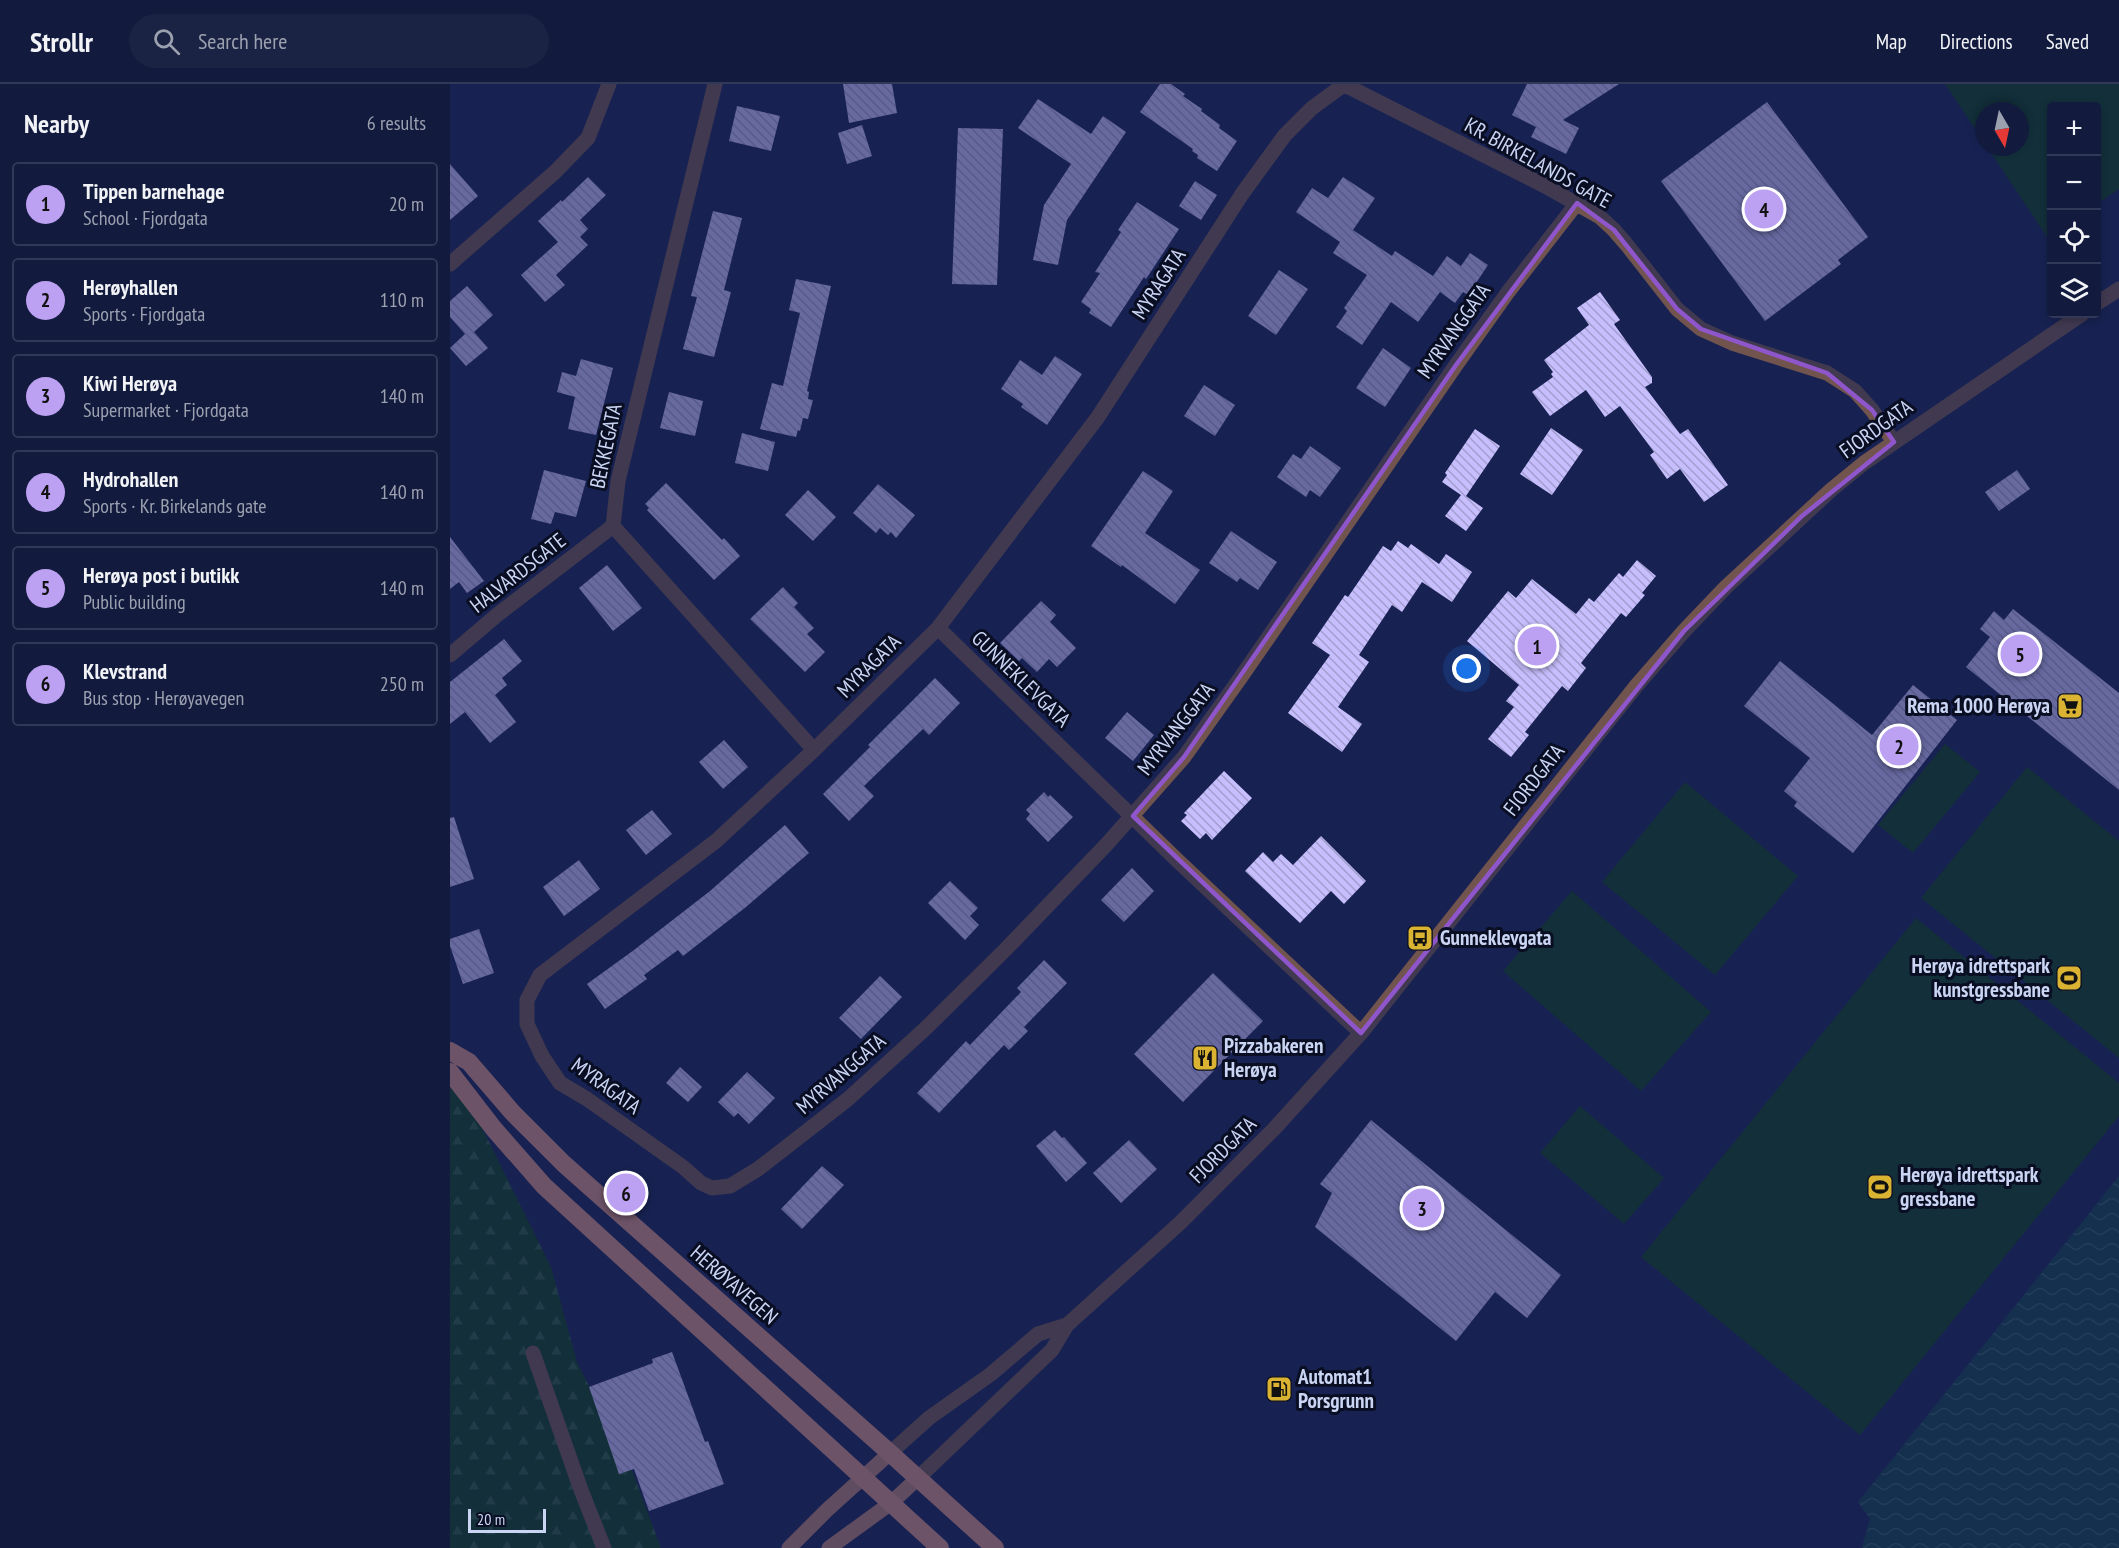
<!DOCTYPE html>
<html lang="en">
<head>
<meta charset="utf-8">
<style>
	:root { --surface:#121a3e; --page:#1b2345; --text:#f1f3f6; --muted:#9ca1b0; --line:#313858; --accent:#bca0f2 }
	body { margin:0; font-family:"PT Sans Narrow",sans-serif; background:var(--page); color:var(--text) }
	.controls { position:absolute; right:18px; top:18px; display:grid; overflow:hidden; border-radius:6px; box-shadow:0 3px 9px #0003 }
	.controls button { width:54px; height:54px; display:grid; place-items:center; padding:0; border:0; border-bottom:2px solid var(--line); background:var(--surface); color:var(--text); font:30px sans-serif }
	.compass { position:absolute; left:1525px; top:18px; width:54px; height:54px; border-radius:50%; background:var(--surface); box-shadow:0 3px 9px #0003; rotate:171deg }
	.scale { position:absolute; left:18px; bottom:15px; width:78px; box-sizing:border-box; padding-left:6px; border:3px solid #cad5f4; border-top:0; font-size:16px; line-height:21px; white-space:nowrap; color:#cad5f4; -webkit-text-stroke:4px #090e23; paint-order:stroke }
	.you { position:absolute; left:1017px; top:585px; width:21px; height:21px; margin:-15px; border:4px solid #fff; border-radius:50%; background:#1a73e8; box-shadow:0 0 0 9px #1a73e833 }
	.badge { display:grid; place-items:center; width:39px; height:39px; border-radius:50%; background:var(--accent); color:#111; font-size:20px; font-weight:700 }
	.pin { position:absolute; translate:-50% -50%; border:3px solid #fff; box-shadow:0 2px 6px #0006 }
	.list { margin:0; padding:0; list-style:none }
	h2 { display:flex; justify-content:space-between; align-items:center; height:78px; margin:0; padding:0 24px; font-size:26px }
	h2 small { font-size:20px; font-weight:400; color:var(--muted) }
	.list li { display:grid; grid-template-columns:39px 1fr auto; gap:18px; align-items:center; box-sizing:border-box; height:84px; margin:0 12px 12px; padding:0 12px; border:2px solid var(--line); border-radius:6px }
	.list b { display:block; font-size:22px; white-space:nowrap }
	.list p { margin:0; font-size:20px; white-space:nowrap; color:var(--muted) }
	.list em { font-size:20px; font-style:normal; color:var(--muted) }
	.icon { flex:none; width:33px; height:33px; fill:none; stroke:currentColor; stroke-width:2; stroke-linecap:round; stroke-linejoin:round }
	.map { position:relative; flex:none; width:1669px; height:1464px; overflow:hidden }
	header { display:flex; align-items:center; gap:36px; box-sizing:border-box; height:84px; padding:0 30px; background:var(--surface); border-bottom:2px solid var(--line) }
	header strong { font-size:28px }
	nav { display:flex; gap:33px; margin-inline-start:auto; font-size:21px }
	.search { width:420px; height:54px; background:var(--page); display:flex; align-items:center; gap:15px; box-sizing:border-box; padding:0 21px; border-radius:33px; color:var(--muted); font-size:22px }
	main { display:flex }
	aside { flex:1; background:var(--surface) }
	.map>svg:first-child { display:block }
	.forest { fill:url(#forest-firs) }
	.pitch { fill:#0d3e1e }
	.water { fill:url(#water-waves) }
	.building { fill:url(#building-back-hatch) }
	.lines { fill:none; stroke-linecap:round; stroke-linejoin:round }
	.minor { stroke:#71544e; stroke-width:15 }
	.major { stroke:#b97e73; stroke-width:15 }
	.highway { stroke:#d68f82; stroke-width:18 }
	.marked { fill:none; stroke:#8f56cc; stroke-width:4.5; stroke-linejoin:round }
	.labels { text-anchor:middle; stroke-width:6; stroke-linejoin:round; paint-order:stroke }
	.street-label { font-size:21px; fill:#cad5f4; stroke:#090e23 }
	.poi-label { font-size:21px; font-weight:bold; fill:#cad5f4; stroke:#090e23; text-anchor:start }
</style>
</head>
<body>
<header>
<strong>Strollr</strong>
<div class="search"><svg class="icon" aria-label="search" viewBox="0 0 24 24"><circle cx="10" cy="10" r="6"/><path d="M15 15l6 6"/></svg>Search here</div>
<nav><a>Map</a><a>Directions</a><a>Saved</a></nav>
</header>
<main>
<aside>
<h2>Nearby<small>6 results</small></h2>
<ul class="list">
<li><span class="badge">1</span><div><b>Tippen barnehage</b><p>School · Fjordgata</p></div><em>20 m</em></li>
<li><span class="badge">2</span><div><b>Herøyhallen</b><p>Sports · Fjordgata</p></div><em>110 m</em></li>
<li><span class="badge">3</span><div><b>Kiwi Herøya</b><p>Supermarket · Fjordgata</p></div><em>140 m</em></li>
<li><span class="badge">4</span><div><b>Hydrohallen</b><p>Sports · Kr. Birkelands gate</p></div><em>140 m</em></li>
<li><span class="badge">5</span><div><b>Herøya post i butikk</b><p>Public building</p></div><em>140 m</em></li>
<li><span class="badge">6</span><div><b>Klevstrand</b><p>Bus stop · Herøyavegen</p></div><em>250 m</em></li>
</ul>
</aside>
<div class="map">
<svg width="1669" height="1464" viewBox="0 0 1669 1464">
	<defs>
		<pattern id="forest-firs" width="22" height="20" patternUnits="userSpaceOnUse" patternTransform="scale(1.5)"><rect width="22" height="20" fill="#0d3e1e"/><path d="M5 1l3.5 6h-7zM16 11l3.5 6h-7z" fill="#2f593f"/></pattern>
		<pattern id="water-waves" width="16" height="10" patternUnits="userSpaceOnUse" patternTransform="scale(1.5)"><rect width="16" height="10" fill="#10424a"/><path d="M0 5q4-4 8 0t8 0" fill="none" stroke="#315c65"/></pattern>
		<pattern id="building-back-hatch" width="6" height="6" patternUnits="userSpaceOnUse" patternTransform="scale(1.5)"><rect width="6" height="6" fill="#c7befd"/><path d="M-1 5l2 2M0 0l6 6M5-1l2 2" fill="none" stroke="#a49ed0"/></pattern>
	</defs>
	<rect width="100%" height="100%" fill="#182252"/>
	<path class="forest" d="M0 979 101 1183 127 1278 183 1389 211 1464H0Z"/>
	<path class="pitch" d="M1495 0H1669V105L1647 120 1646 22H1602V150L1597 153 1537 63H1570V27H1534V58Z
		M1495 660 1530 688 1463 769 1428 741Z
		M1577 683 1669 757V974L1471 814Z
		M1235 698 1348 792 1265 891 1152 798Z
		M1122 807 1261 928 1191 1007 1053 887Z
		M1466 834 1669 999V1032L1410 1351 1191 1173Z
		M1130 1022 1214 1094 1174 1140 1090 1069Z"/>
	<path class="water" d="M1669 1092V1464H1412L1420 1435 1408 1418Z"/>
	<path class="building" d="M393 0H442L447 29 399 39Z
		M710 0H721L735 10 733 12 752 25 751 27 770 41 769 44 787 57 767 87 747 74 748 71 742 67 743 65 690 28Z
		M1077 0H1169L1113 36 1129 44 1116 70 1081 53 1086 43 1062 31Z
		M588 15 641 50 653 32 676 48 617 136 608 181 583 176 594 121 621 80 568 44Z
		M1317 18 1418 153 1388 176 1391 180 1315 237 1211 97Z
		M287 22 330 32 321 67 279 57Z
		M412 41 422 72 397 80 388 49Z
		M508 44 553 45 547 201 502 200Z
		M0 80 28 112 0 136Z
		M138 93 156 111 130 136 138 145 130 153 138 161 106 191 115 201 95 218 71 191 108 158 88 137 111 116 112 118Z
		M893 93 925 114 903 146 942 172 945 167 983 192 997 172 1011 182 1020 169 1038 181 1018 211 1013 208 1005 219 990 208 968 238 941 218 912 261 886 243 897 227 894 224 917 191 883 169 890 158 846 128 862 104 878 114Z
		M745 97 767 111 751 136 729 122Z
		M687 118 729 145 696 195 694 193 661 243 639 229 641 225 631 218 650 189 645 188 671 148 668 146Z
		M263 127 292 134 274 206 281 208 264 273 233 265 247 213 241 212Z
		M829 186 858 205 826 251 798 232Z
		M346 195 381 202 357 307 359 308 358 315 363 316 358 335 353 334 350 347 348 346 346 353 310 345 322 299 333 302 350 229 339 226Z
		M17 202 43 231 24 248 38 264 16 282 0 264 15 250 0 233V217Z
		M1150 208 1170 236 1164 240 1202 293V299L1195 303 1230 350 1238 345 1278 401 1254 418 1230 385 1217 395 1200 371 1204 368 1170 322 1155 333 1136 306 1100 332 1082 308 1103 293 1101 290 1103 288 1094 276 1139 241 1127 224Z
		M933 264 961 284 935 323 906 304Z
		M605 272 632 290 597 341 571 323 573 320 551 305 570 276 592 291Z
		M131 275 163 284 146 351 118 345 125 313 107 308 112 288 126 292Z
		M754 301 785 321 765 352 734 332Z
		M219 308 253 317 245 352 210 344Z
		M1101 344 1133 366 1102 411 1070 390Z
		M1025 345 1050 362 1016 412 1033 424 1016 447 995 432 1011 411 992 398 997 391 995 389Z
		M292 349 325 358 318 387 285 379Z
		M860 362 891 384 870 413 860 406 856 413 827 393 843 370 851 375Z
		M94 386 136 397 126 433 105 428 101 440 81 435Z
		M1567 386 1580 405 1549 427 1535 408Z
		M693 387 723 407 695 449 750 486 725 520 672 481 671 483 641 462Z
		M216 399 272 456 274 454 290 472 264 496 197 426 199 424 195 420Z
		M428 400 465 431 446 454 441 448 438 451 430 444 426 449 403 429Z
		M358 406 386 433 363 457 335 431Z
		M781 447 827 478 808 506 790 494 787 498 759 479Z
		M0 453 34 497 17 509 9 498 0 505Z
		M948 457 958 464 961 460 989 480 996 470 1022 488 1002 518 972 498 952 528 942 521 909 571 919 578 888 623 912 640 892 668 838 629 880 571 862 559 895 511 898 513 933 462 941 467Z
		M1187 476 1206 492 1192 509 1195 511 1176 533 1171 529 1131 579 1136 584 1118 607 1112 602 1075 648 1079 651 1061 673 1038 655 1064 623 1056 617 1069 601 1017 557 1058 507 1066 514 1082 495 1126 530 1139 514 1144 518 1169 489 1173 493Z
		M157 481 192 524 163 547 129 504Z
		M333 503 348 519 344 523 364 544 357 550 375 568 355 588 300 535Z
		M591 517 606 531 600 538 626 564 607 583 599 575 587 588 572 574 569 577 550 559Z
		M1563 525 1669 609V706L1516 583 1540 553 1530 545 1544 527 1554 536Z
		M54 555 72 577 52 594 57 601 45 611 66 638 40 659 15 628 0 640V598Z
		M1330 577 1422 651 1463 601 1507 636 1403 769 1344 722 1347 718 1334 707 1360 674 1294 622Z
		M485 594 510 619 479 651 473 645 414 702 424 712 399 737 373 710 420 663 418 661Z
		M677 628 704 651 683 677 655 654Z
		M274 656 298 683 273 705 249 678Z
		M774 687 802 714 762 756 756 749 750 755 731 737 737 731 734 729Z
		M594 708 598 713 600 711 623 733 598 758 576 735 580 730 576 726Z
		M202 726 222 750 196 771 176 746Z
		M4 733 24 795 0 803V734Z
		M335 741 359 769 296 823 233 872 228 866 194 891 197 895 155 925 137 900 184 866 260 807Z
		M871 752 916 797 894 820 881 807 850 839 795 787 813 768 823 778 831 770 843 781Z
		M129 776 150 805 114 832 93 803Z
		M682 784 704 807 674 838 651 816Z
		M500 797 528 824 520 832 529 841 515 856 478 819Z
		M29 845 44 889 13 900 0 862V855Z
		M594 876 617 899 574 943 578 947 559 966 554 961 489 1029 467 1009 516 957 520 961 571 908 567 904Z
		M763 889 813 937 733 1018 684 970Z
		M430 892 452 913 411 955 389 934Z
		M230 983 252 1003 238 1018 216 999Z
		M297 988 325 1014 299 1040 288 1029 284 1033 268 1018Z
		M921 1036 1111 1191 1077 1234 1045 1208 1006 1257 865 1143 882 1109 870 1100Z
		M605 1046 612 1054 614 1053 637 1079 616 1098 586 1062Z
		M679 1056 707 1085 671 1119 643 1089Z
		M372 1082 394 1101 352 1145 331 1125Z
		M222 1268 255 1358 258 1357 274 1400 199 1427 184 1385 169 1390 139 1303 203 1279 202 1275Z"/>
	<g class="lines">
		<path class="minor" d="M265 0 168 397 163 442 364 666
			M893 0 1095 102 1150 133 1164 146 1177 161 1227 225 1251 245 1282 259 1377 289 1405 307 1422 326 1444 358
			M895 0 862 24 835 51 792 110 648 333 488 544 364 666 266 757 90 891 77 916V940L92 972 110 999 137 1015 233 1083 251 1099 262 1104 280 1102 308 1085 398 1015 476 944 555 866 657 760 734 673 791 593 1006 281 1058 208 1127 119
			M0 180 105 88 138 54 159 0
			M1646 220 1669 205
			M488 544 728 777 911 949
			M0 571 47 531 163 442
			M83 1269 131 1406 154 1464
			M440 1369 479 1334 541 1290 588 1250 617 1241
			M468 1394 602 1266 617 1241 730 1139 824 1045 911 949 1187 601 1234 547 1276 503 1381 406 1414 379 1632 230"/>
		<path class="major" d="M339 1464 377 1426 440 1369
			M379 1464 441 1419 468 1394"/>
		<path class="highway" d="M0 967 19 978 62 1028 114 1080 440 1369 545 1464
			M0 988 44 1045 94 1102 490 1464"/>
	</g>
	<path d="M0 0H1669V1464H0ZM1127 119 1164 146 1227 225 1251 245 1377 289 1422 326 1444 358 1352 432 1234 547 911 949 683 732 734 673 1006 281Z" fill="#182252" fill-opacity=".55" fill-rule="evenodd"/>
	<path class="marked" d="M1127 119 1164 146 1227 225 1251 245 1377 289 1422 326 1444 358 1352 432 1234 547 911 949 683 732 734 673 1006 281Z"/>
	<defs>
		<g id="supermarket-square" transform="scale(1.35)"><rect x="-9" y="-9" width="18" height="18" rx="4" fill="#dab333" stroke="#090e23"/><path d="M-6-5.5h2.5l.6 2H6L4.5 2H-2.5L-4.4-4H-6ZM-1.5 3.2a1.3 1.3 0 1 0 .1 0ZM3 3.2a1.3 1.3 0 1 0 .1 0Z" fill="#111"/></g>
		<g id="bus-square" transform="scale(1.35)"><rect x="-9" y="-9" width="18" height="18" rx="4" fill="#dab333" stroke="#090e23"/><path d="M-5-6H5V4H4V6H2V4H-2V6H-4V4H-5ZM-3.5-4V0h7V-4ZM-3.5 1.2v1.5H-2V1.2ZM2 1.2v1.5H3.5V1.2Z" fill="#111"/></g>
		<g id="stadium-square" transform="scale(1.35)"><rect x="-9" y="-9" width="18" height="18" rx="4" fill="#dab333" stroke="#090e23"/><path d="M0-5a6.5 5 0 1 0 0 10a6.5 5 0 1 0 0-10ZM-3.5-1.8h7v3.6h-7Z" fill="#111"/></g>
		<g id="restaurant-square" transform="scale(1.35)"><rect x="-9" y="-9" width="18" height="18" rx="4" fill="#dab333" stroke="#090e23"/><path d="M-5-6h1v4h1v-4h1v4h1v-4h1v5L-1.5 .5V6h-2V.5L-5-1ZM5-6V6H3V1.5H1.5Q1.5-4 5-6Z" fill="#111"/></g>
		<g id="fuel-square" transform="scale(1.35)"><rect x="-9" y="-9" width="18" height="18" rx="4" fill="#dab333" stroke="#090e23"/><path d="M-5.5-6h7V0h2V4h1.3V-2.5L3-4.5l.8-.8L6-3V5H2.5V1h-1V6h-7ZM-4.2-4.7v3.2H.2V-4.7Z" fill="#111"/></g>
	</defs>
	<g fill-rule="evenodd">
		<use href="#supermarket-square" x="1620" y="622"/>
		<use href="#bus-square" x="970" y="854"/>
		<use href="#stadium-square" x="1619" y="894"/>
		<use href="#restaurant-square" x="755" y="974"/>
		<use href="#stadium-square" x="1430" y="1103"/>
		<use href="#fuel-square" x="829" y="1305"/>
	</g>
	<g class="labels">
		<g class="street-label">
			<text transform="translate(1088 79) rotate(29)" y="7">KR. BIRKELANDS GATE</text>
			<text transform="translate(709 200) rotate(-57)" y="7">MYRAGATA</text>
			<text transform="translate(1004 247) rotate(-55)" y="7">MYRVANGGATA</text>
			<text transform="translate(1426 345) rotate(-36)" y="7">FJORDGATA</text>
			<text transform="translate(156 362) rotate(-78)" y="7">BEKKEGATA</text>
			<text transform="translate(68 489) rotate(-38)" y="7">HALVARDSGATE</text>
			<text transform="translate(419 582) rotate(-45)" y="7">MYRAGATA</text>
			<text transform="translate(571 595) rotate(44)" y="7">GUNNEKLEVGATA</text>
			<text transform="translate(726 645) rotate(-52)" y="7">MYRVANGGATA</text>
			<text transform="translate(1084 696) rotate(-52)" y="7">FJORDGATA</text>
			<text transform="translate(391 990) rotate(-41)" y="7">MYRVANGGATA</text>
			<text transform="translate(156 1002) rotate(36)" y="7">MYRAGATA</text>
			<text transform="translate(773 1066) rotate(-45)" y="7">FJORDGATA</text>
			<text transform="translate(284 1201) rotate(41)" y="7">HERØYAVEGEN</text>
		</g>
		<g class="poi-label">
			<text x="1600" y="629" text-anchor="end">Rema 1000 Herøya</text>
			<text x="990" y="861">Gunneklevgata</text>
			<text x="1600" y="889" text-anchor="end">Herøya idrettspark<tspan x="1600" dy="24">kunstgressbane</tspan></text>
			<text x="774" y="969">Pizzabakeren<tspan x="774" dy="24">Herøya</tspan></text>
			<text x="1450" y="1098">Herøya idrettspark<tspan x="1450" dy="24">gressbane</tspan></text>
			<text x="848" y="1300">Automat1<tspan x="848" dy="24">Porsgrunn</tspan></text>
		</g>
	</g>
</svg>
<div class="controls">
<button>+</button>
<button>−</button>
<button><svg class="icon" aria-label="locate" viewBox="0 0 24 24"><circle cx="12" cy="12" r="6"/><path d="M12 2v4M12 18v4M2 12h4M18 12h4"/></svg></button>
<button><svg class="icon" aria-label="layers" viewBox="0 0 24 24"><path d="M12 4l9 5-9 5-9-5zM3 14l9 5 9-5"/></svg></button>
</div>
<svg class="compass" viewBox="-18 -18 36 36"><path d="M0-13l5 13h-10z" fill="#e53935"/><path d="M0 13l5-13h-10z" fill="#9ca1b0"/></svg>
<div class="scale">20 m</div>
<div class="you"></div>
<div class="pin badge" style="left:1087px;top:562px">1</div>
<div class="pin badge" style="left:1449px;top:662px">2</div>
<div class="pin badge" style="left:972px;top:1124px">3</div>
<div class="pin badge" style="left:1314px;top:125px">4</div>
<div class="pin badge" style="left:1570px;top:570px">5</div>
<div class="pin badge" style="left:176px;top:1109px">6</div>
</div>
</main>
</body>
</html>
